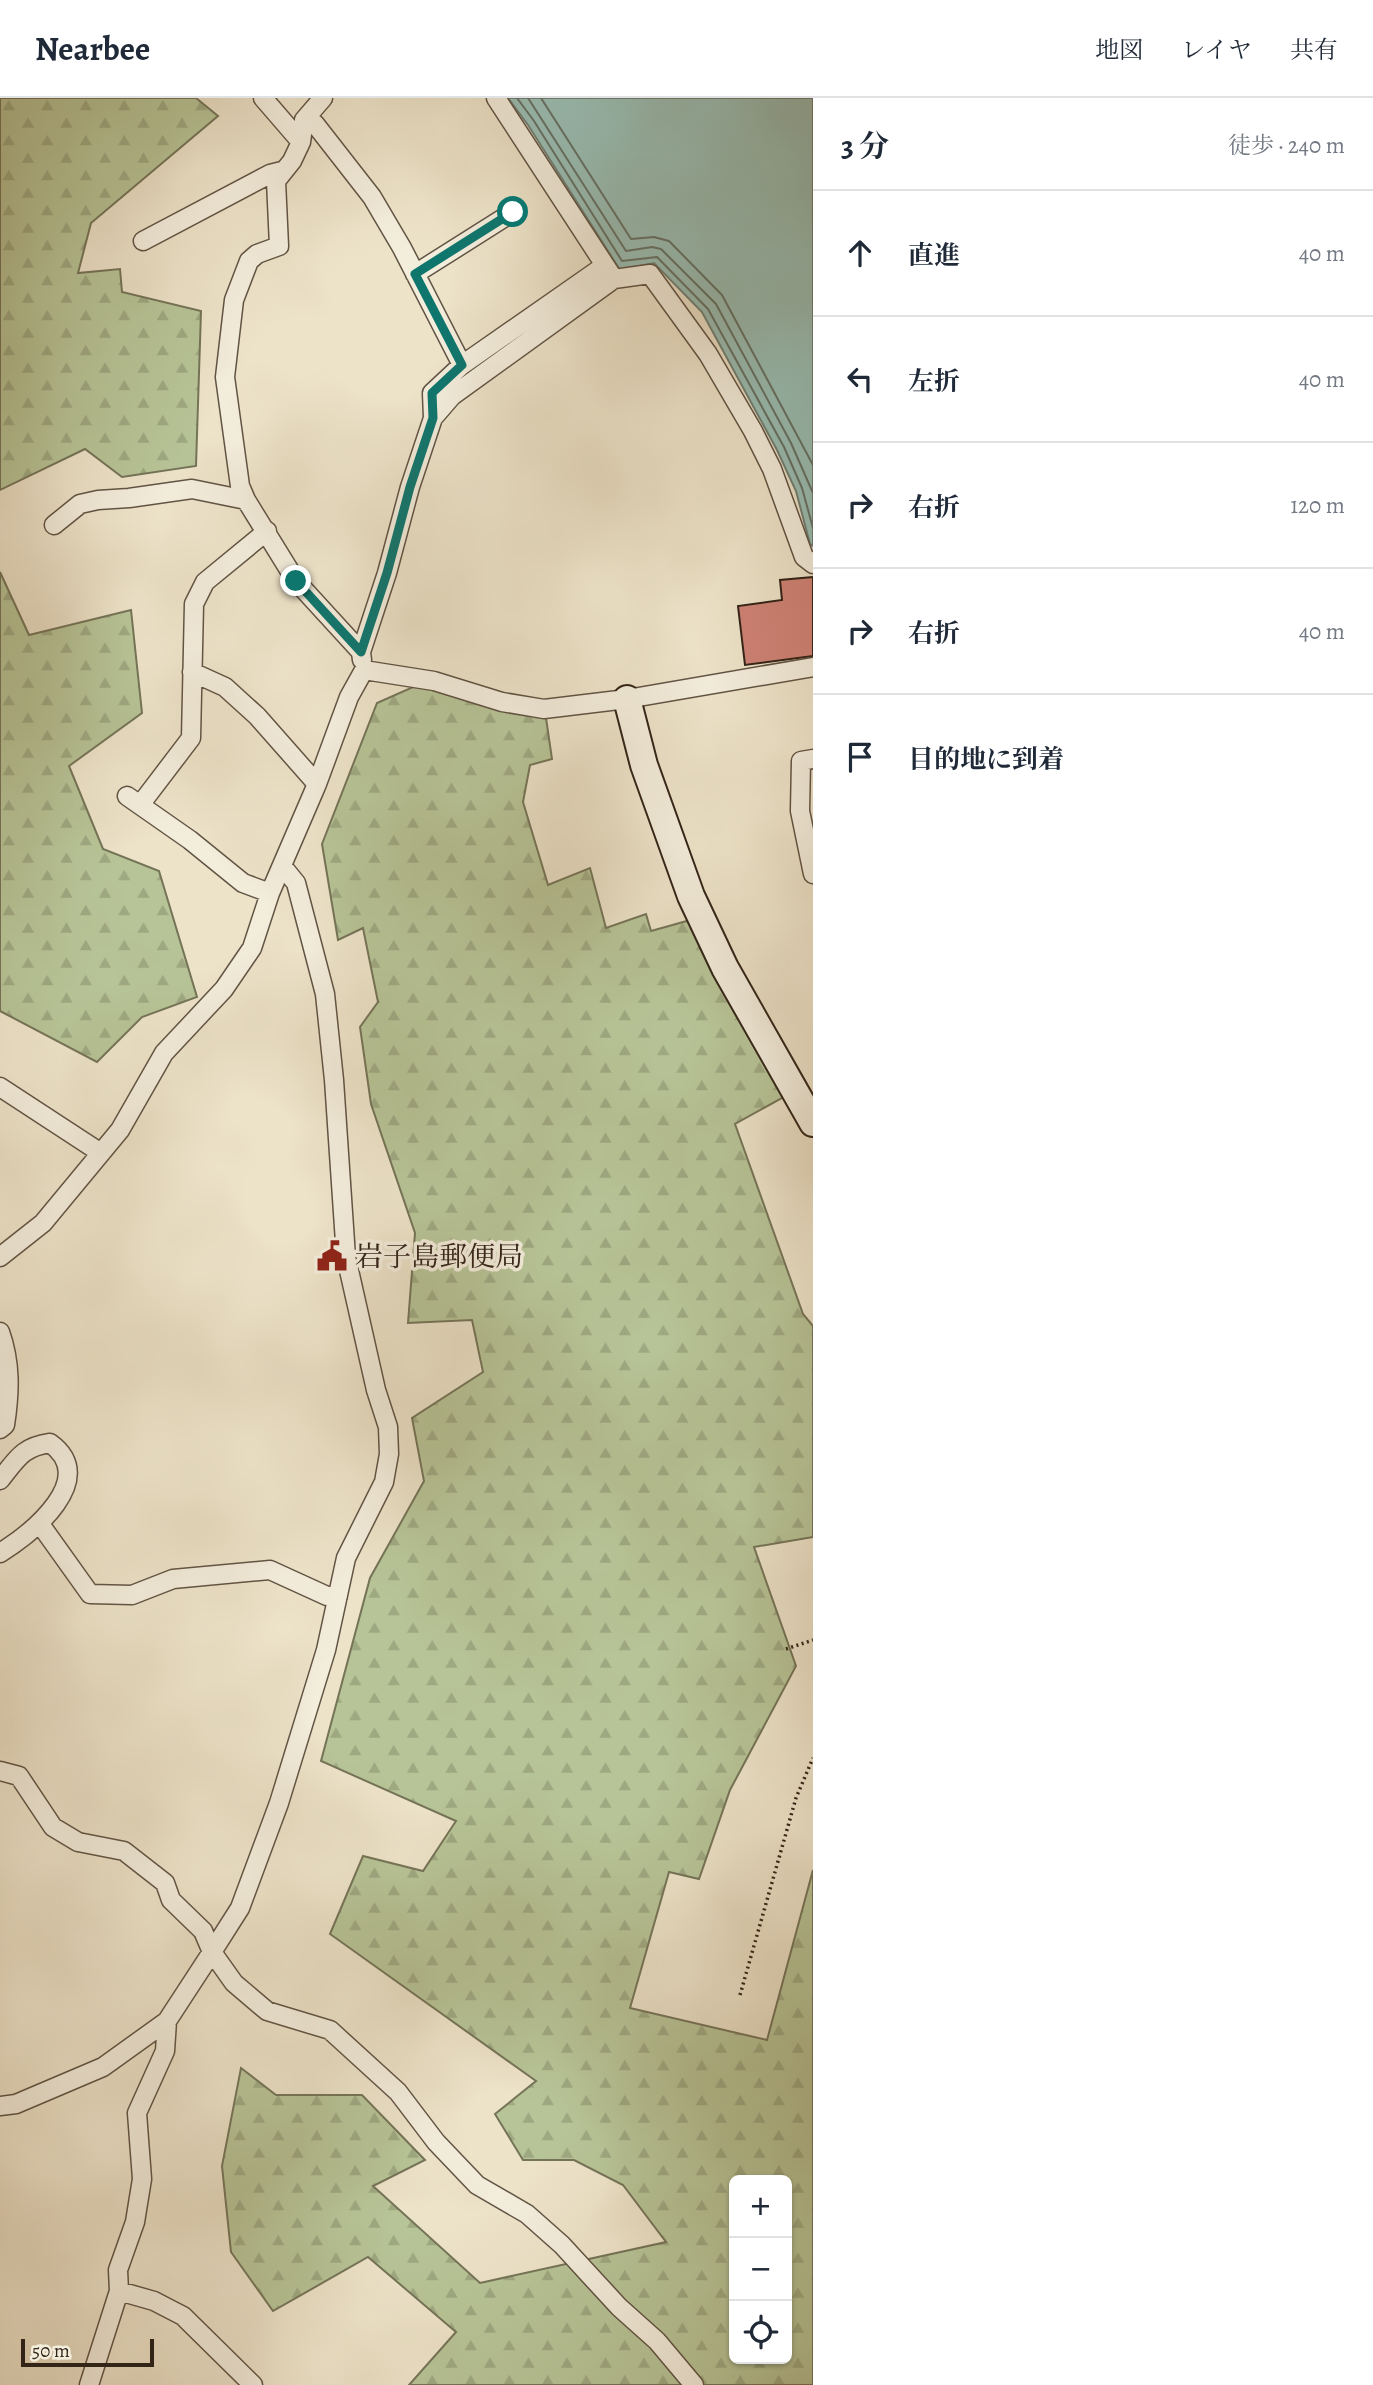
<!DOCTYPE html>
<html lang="ja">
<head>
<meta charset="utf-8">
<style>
	:root { --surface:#fff; --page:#f6f6f7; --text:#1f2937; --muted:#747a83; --line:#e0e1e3 }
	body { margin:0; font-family:Alegreya,"Noto Serif JP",serif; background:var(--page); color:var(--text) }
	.controls { position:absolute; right:21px; bottom:21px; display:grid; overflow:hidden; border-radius:10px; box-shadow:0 2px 5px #0004 }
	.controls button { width:63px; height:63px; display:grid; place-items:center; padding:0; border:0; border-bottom:2px solid var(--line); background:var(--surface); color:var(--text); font:35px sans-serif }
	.scale { position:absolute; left:21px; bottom:18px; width:133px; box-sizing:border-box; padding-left:7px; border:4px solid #332418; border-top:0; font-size:19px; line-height:24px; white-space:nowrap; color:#332418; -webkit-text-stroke:5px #f3eddc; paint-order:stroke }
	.stop { position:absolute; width:21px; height:21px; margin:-16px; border:5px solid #0f766e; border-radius:50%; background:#fff }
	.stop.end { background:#0f766e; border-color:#fff; box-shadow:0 2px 7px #0008 }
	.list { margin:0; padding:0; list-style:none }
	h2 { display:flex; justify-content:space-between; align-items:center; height:91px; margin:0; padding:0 28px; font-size:30px }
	h2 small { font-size:23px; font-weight:400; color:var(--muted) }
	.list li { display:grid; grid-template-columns:46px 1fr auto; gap:21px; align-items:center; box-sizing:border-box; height:126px; padding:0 28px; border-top:2px solid var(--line) }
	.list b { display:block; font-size:26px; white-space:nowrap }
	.list em { font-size:23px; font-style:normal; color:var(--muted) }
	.icon { flex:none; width:38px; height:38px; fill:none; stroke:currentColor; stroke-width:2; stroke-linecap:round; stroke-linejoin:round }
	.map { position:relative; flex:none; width:813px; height:2287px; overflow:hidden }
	header { display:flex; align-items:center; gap:42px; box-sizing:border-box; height:98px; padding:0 35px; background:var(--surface); border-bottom:2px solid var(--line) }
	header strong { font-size:33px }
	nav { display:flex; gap:38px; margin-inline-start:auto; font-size:24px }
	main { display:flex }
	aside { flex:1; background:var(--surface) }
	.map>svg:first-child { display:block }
	.forest { fill:url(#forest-firs); stroke:#757458; stroke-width:2; fill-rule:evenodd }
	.water { fill:#99beb4; stroke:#708076; stroke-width:2 }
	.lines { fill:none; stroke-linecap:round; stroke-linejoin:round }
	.shore { stroke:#667166; stroke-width:2 }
	.building { fill:#cf8376; stroke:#332418; stroke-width:2 }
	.street-casing { stroke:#625444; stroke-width:21 }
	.secondary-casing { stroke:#332418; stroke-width:30 }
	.path { stroke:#332418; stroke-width:3.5; stroke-dasharray:2 3.5; stroke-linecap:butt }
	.street { stroke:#f3eddc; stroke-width:18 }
	.secondary { stroke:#f3eddc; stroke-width:26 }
	.route { stroke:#0f766e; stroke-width:9 }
	.labels { text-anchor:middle; stroke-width:7; stroke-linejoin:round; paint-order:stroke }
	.poi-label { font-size:28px; fill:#332418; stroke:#f3eddc; text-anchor:start }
</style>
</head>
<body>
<header>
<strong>Nearbee</strong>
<nav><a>地図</a><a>レイヤ</a><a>共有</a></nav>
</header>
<main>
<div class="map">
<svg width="813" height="2287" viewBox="0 0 813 2287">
	<defs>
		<pattern id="forest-firs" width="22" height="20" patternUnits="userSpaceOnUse" patternTransform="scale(1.75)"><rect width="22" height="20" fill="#b7c497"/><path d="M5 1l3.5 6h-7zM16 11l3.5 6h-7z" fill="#9ea881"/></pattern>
	</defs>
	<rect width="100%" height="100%" fill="#ede3c9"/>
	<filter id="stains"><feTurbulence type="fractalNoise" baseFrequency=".00286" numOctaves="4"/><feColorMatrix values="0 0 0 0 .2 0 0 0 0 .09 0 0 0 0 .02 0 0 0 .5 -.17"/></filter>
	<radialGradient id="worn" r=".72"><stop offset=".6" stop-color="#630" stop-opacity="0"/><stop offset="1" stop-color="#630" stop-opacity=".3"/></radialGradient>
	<path class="forest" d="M0 0H196L218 18 91 125 78 175 120 171 122 194 201 213 196 368 122 379 85 351 0 392Z
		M0 474 29 537 131 512 142 615 69 668 103 751 159 773 197 899 142 919 97 964 0 913Z
		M422 585 545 613 552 661 530 667 523 704 548 787 590 770 606 830 646 816 651 833 694 821 789 996 735 1026 803 1216 813 1228V1439L754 1449 796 1568 730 1692 699 1781 669 1774 630 1910 767 1942 813 1772V2287H409L456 2234 368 2159 273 2213 231 2154 222 2068 241 1970 276 1997H362L425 2062 373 2088 480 2185 666 2144 623 2087 574 2062H523L495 2016 536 1983 330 1836 363 1758 423 1773 456 1723 321 1663 370 1480 424 1383 412 1320 483 1274 472 1222 408 1225 415 1135 371 1006 360 929 378 904 363 830 338 842 322 746 377 605ZM734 2082H787V2261H734Z"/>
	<path class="water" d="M508 0H813V448L810 446 796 393 777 352 702 214 654 165 620 172 528 27Z"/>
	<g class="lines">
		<path class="shore" d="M517 0 534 23 622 163 657 159 708 211 784 349 802 390 813 430
			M528 0 626 153 652 149 661 151 716 206 791 345 813 395
			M541 0 631 141 654 139 669 143 722 197 813 367"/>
	</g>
	<path class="building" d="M813 479V558L745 567 738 508 782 502 780 482Z"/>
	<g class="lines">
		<g class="street-casing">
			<path id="street" d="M263 0 301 44
				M323 0 304 22 301 44 292 63 276 83 279 148 257 156 249 163 234 202 225 279 240 388 246 402 296 483 361 554 362 562
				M496 0 610 175
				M304 22 315 26 372 99 402 150 462 267
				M143 143 270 76 282 73
				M415 176 513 114
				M433 320 432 295 462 267 604 168
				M54 427 80 406 98 402 129 400 192 391 246 402
				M361 554 387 475 410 389 433 320 452 298 614 181 650 176 708 256 753 333 772 371 804 459 813 466
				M192 574 225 589 257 618 317 686
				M813 661 801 663 800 713 813 776
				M127 698 190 742 243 785 270 795
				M140 707 191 640 194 506 205 484 267 433
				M0 989 101 1055
				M0 1159 43 1125 120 1032 164 955 224 891 252 850 270 795 317 686 349 599 364 572 434 583 502 604 544 611 627 601 813 569
				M0 1234C11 1265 10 1294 5 1327L0 1331
				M0 1382C17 1361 22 1349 50 1345 100 1381 32 1435 0 1455
				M40 1426 90 1496 132 1497 173 1481 270 1472 327 1498H338
				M0 1673 19 1678 53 1729 78 1744 124 1753 165 1785 171 1802 203 1833 212 1854 234 1885 267 1913 330 1932 398 1994 436 2044 477 2087 527 2116 562 2147 619 2209 657 2243 694 2287
				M0 2008 16 2006 103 1969 167 1923 212 1854 240 1810 279 1705 326 1552 346 1460 384 1384 389 1356 388 1329 376 1292 346 1159 334 982 325 896 296 785 283 769
				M119 2193 154 2203 183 2218 253 2287
				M89 2287 119 2193 118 2172 135 2124 142 2081 137 2015 165 1953 167 1923"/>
		</g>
		<g class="secondary-casing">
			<path id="secondary" d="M627 601 644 667 691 798 725 870 813 1025"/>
		</g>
		<path class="path" d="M786 1551 813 1542
			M740 1897 796 1700 813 1660"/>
		<use href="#street" class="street"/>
		<use href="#secondary" class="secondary"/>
	</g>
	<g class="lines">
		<path class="route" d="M296 483 361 554 387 475 410 389 433 320 432 295 462 267 415 176 513 114"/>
	</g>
	<defs>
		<g id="civic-bare" transform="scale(2.415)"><path d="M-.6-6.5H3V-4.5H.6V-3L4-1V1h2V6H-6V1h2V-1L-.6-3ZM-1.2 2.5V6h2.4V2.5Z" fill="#8f2418" stroke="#f3eddc" stroke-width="2.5" paint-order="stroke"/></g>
	</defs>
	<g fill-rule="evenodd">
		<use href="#civic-bare" x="332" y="1158"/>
	</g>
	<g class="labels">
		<g class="poi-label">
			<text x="355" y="1168">岩子島郵便局</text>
		</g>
	</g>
	<rect width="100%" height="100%" filter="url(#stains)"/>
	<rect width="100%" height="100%" fill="url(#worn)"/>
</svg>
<div class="controls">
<button>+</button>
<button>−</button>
<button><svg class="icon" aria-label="locate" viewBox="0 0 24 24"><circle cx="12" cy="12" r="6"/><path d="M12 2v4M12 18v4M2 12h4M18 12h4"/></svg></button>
</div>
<div class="scale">50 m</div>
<div class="stop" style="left:513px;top:114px"></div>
<div class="stop end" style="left:296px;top:483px"></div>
</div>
<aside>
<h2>3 分<small>徒歩 · 240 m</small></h2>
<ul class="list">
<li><svg class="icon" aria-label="ahead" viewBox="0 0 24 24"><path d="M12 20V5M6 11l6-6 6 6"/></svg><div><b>直進</b></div><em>40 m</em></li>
<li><svg class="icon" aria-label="left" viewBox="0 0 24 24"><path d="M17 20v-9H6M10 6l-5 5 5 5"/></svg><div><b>左折</b></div><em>40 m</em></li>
<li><svg class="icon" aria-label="right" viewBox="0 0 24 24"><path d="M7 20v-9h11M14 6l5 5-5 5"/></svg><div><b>右折</b></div><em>120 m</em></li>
<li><svg class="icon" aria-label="right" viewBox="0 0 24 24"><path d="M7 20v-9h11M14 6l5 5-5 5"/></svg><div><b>右折</b></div><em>40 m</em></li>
<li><svg class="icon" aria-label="arrive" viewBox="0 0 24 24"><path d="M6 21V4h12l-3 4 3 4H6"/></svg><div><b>目的地に到着</b></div></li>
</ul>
</aside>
</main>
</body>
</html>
